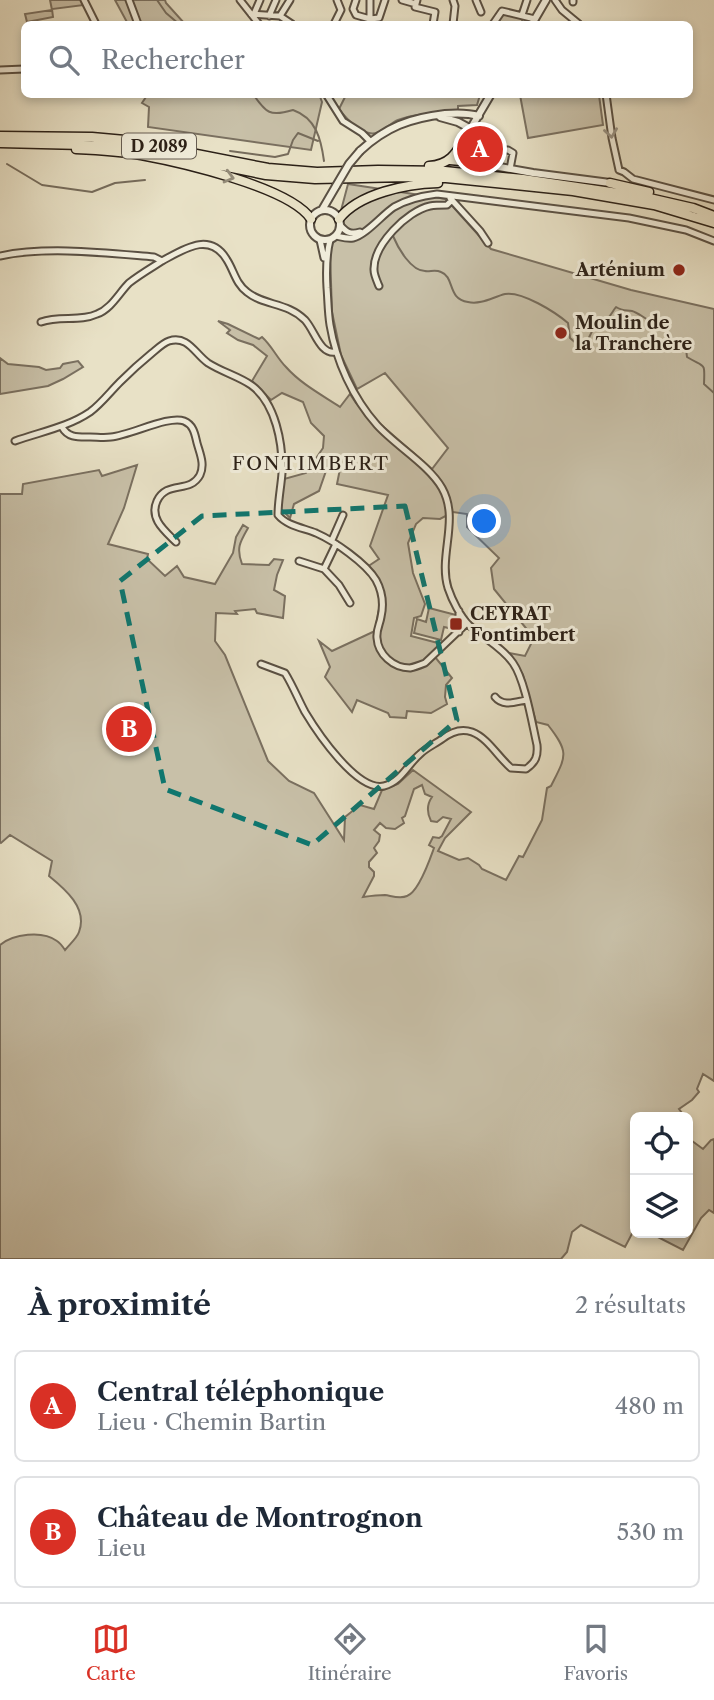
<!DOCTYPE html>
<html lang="fr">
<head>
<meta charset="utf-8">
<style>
	:root { --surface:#fff; --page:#f6f6f7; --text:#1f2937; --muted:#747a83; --line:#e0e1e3; --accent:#d93025 }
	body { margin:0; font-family:"Libre Caslon Text",serif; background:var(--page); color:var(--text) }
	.controls { position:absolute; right:21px; bottom:21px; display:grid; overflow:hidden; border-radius:10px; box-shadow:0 4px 10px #0003 }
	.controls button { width:63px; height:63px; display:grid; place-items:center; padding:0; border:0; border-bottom:2px solid var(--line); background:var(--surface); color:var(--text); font:35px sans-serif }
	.you { position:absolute; left:485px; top:522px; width:24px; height:24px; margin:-18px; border:5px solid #fff; border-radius:50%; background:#1a73e8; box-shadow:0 0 0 10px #1a73e833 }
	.badge { display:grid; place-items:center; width:46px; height:46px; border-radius:50%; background:var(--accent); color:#fff; font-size:23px; font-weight:700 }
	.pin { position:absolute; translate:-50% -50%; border:4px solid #fff; box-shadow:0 2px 7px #0006 }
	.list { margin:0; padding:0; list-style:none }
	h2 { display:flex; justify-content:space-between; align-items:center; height:91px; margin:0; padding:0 28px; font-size:30px }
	h2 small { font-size:23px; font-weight:400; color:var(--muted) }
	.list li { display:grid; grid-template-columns:46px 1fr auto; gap:21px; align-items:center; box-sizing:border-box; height:112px; margin:0 14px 14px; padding:0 14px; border:2px solid var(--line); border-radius:10px }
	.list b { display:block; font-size:26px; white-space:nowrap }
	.list p { margin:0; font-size:23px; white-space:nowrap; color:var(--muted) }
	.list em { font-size:23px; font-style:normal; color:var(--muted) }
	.icon { flex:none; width:38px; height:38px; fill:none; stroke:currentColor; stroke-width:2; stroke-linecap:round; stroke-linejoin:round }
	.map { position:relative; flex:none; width:714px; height:1259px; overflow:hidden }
	.search { position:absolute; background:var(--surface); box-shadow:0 4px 10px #0003; left:21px; right:21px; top:21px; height:77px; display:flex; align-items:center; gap:18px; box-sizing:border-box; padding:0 24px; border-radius:10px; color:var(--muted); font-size:26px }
	.sheet { height:343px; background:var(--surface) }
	nav { display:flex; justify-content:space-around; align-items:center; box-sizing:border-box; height:98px; border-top:2px solid var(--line); background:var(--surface); font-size:19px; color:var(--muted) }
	nav a { display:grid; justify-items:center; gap:4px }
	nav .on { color:var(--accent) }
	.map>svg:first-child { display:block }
	.green { fill:#c8c0a8; stroke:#7a7060; stroke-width:2; fill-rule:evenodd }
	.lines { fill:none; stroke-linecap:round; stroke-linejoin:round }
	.stream { stroke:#766c5c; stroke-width:2 }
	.minor-casing { stroke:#5a5043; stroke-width:9 }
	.tertiary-casing { stroke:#5a5043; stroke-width:10 }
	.trunk-casing { stroke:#2b2017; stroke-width:11 }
	.minor { stroke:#f0ecda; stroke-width:5 }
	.tertiary { stroke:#f0ecda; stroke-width:6 }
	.trunk { stroke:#e8e1c6; stroke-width:8 }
	.tertiary-bridge-casing { stroke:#5a5043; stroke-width:10; stroke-linecap:butt }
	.tertiary-bridge { stroke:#f0ecda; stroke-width:6 }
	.oneway { stroke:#979082 }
	.oneway2 { stroke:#938a77 }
	.marked { fill:none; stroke:#0f766e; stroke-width:5; stroke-dasharray:14 9; stroke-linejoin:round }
	.poi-dot { fill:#8f2418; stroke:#f0ecda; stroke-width:2.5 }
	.labels { text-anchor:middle; stroke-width:6; stroke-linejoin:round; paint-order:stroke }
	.shield { fill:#f0ecda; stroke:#665d52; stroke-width:2 }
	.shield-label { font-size:16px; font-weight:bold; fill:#2b2017 }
	.poi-label { font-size:18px; font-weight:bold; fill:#2b2017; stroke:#f0ecda; text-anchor:start }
	.neighbourhood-label { font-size:19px; letter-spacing:2px; fill:#2b2017; stroke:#f0ecda }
</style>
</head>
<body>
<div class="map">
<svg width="714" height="1259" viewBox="0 0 714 1259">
	<rect width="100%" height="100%" fill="#e8e1c6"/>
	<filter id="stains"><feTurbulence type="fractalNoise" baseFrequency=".00286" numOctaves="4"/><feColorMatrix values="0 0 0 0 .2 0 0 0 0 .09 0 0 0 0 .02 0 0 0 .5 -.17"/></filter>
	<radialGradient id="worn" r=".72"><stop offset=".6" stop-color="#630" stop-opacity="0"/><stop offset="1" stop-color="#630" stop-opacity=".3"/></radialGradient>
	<path class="green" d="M50 0H82L84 5 52 9 53 17 27 22 25 14 52 10Z
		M115 0H165L166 3 185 24H128Z
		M507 14 523 18 521 24H496L502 15Z
		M148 94H319L322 102 311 150 148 127 149 107 142 103Z
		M346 95H480L477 105 458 106V112C438 113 416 113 398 120 389 124 379 136 369 133 357 130 346 118 339 109Z
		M520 95H599L603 125 528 138Z
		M348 184 446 199 491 249 631 290 714 309V1081L703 1074 697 1089 699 1092 692 1100 679 1109 685 1117H635V1228L625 1247 581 1225 572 1232 567 1252 561 1259H0V945C13 934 42 930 57 941 60 943 63 947 65 950 70 944 77 938 79 932 88 908 65 889 49 876L52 861 10 835 1 843 0 842V494H22L23 484 99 470 102 476 137 465 124 508 108 544 148 554 147 559 165 576 177 566 184 577 215 584 233 553 236 537 243 525 248 528C240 542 236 548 242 564L269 565 274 559 283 560 277 575 274 590 285 596 283 618 257 613 255 609 235 611 237 614 216 613 215 641 225 655 268 761 289 781 314 793 344 840 345 817 360 805 374 809 382 790 398 784 413 770 471 812 445 838 438 851 459 860 468 858 479 865 482 869 506 880 519 856 523 857 542 820 547 788 551 786C566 756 570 753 548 725L536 722 523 675 509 653 525 656 534 638 494 589 491 568 499 558 467 527V514L453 512 440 519 423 518 416 524 408 543 413 573 425 604 421 616 414 618 411 636 438 643 435 657 452 678 446 685 445 697 447 704 431 713 407 711 406 718 390 717 388 713 357 700 352 712 325 677 330 667 319 641 332 651 375 631 382 592 367 567 379 559 370 546 388 495 337 484 340 469 326 471 319 491 294 504 290 518 281 509 284 479 306 473 323 448 324 436 311 423 303 402 282 393 271 400 252 381 267 356 253 345 238 340 227 333 230 330 218 321 228 324 259 339 262 337C272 346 277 358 286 367 301 384 322 395 340 407L350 394 356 403 432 469 448 448 385 373 357 389 341 355 332 312 330 252ZM422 785 425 794 432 797C427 804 427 813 431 821L437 822 443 817 451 819 442 836 439 838 433 837 429 845 434 848C430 859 419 892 407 896 400 899 392 896 385 895 378 895 370 896 363 897L374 876V872L369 867V862L377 853 374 848 379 841 380 835 374 830 380 823 386 828 395 829 404 823 402 818 405 816 414 789Z
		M0 358 8 364 39 367 46 370 60 368 63 364 78 361 83 367 63 379 48 386 0 394Z
		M429 608 456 615 453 629 444 627 441 640 414 633 417 619 426 622Z
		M688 1138 703 1149 711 1140 714 1139V1213L709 1210 701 1218 683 1250 650 1233H688Z"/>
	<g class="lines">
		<path class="stream" d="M157 0 166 13 179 24
			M253 94C266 113 270 117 293 110 316 118 321 139 324 161
			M230 151 275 157 288 154 293 140 298 133 318 141
			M7 164 42 185 92 192 115 183 145 180
			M393 236C398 248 411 271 425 271 430 272 435 269 441 272 455 277 447 299 468 302 481 305 493 297 505 294 522 291 555 312 568 323L570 338 577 344 585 345C589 339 590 334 594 328 601 319 595 328 604 322 609 319 612 312 616 307 622 311 626 310 632 311 636 312 649 320 651 323 656 329 651 337 659 343 668 349 677 343 686 349L687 357C705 368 705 361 704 384L714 393"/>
		<g class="minor-casing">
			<path id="minor" d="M84 0 96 24
				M129 0 138 24
				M240 0 259 24
				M356 0 353 9 356 15 370 19V0
				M402 0 416 4
				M417 0 415 7 435 12 433 24
				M476 0 481 12
				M555 0 562 10 579 24
				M573 2V0
				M251 14 280 16 292 24
				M254 14 260 0
				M522 15 527 0
				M269 16 276 0
				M280 16 290 0
				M334 24 341 10 337 0
				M371 24 370 19 379 18 385 0
				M453 24 455 6 453 0
				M493 24 502 11 535 19
				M0 70 24 69
				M326 94 343 121 362 133 370 141
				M606 94 612 138 619 170
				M489 149 508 150 513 153 510 169
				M619 170 624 172 633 179 714 200
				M450 198 480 231 488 243
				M340 225C346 232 350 235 360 232
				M336 236C341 237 347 239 353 238 366 235 382 215 394 207 408 199 421 196 437 194L629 218 686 230 714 241
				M320 240 324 258
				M0 256C47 246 106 253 154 257L162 261C184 249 210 231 227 260 234 271 236 284 247 292 264 306 287 302 305 320 315 331 320 355 336 352
				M379 286C377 281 374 275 374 270 373 245 407 211 430 206 435 205 441 205 447 205L452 200
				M41 322C59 315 80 322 97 314 111 309 119 293 129 283 139 275 151 268 162 261
				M62 427C68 438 78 437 90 437 97 437 104 438 111 437 131 435 169 415 184 421 194 425 195 435 197 443 200 454 205 464 200 475 190 494 167 480 157 501 149 519 165 531 176 542
				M15 441C40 432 68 427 90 412 101 404 110 392 120 382 130 372 141 362 152 353 157 349 163 343 169 341 188 335 195 354 208 363 222 372 238 376 251 385 276 403 283 444 282 473 281 487 278 501 278 515 287 526 304 528 316 533 334 541 366 563 376 580 382 591 384 604 381 617 380 624 376 630 377 638 378 654 393 668 410 668 415 667 420 665 425 663L467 623
				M332 540 343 515
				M299 561 324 569 336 544
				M324 569 339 585 350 603
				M459 632V611
				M261 664 285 673C293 686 298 699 305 712 317 732 357 792 384 786 401 782 408 764 420 754 426 748 435 744 442 739 451 732 461 728 472 732 488 738 498 757 511 768L526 769C536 762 538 756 537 745 532 723 525 680 513 663 502 647 483 638 469 625 460 616 452 600 448 588 438 555 460 520 442 488 429 465 396 446 377 425 353 398 336 361 330 325 328 313 328 300 327 288 326 271 326 256 330 240
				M495 697C503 707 515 702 526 700"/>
		</g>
		<g class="tertiary-casing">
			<path id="tertiary" d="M532 24 546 0
				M491 94 465 138 463 152 471 162 533 173 610 183
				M440 117 458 122 471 129
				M360 151C386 127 410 118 445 114 456 113 468 113 479 116
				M310 225a15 15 0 1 1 30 0a15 15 0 1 1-30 0Z
				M322 210 336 186"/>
		</g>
		<g class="trunk-casing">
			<path id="trunk" d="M0 136 92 137 125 140 268 168 317 172 378 170 445 171 523 179 645 197 693 208 714 216
				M0 143 124 146 266 175 315 179 408 177 446 178 525 186 573 191 654 205 714 223
				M76 149C98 150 119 151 141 155 179 162 290 187 311 219
				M450 160 471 162
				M429 166C449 165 456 154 465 138
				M610 183 649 192
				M339 219C359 193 407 184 438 183"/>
		</g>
		<use href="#minor" class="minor"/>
		<use href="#tertiary" class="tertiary"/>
		<use href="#trunk" class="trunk"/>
		<g class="tertiary-bridge-casing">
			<path id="tertiary-bridge" d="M336 186 349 164 360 151"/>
		</g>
		<use href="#tertiary-bridge" class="tertiary-bridge"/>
	</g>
	<defs><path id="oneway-chevron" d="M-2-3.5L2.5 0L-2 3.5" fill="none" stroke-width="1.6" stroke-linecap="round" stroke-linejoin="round" transform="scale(1.75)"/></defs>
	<use class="oneway" href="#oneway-chevron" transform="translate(611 133) rotate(82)"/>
	<use class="oneway2" href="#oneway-chevron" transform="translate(229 177) rotate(15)"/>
	<path class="marked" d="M405 506 457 720 312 845 165 789 120 581 202 516Z"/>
	<g class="poi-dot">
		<circle cx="679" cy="270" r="7"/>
		<circle cx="561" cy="333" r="7"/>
		<rect x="449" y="617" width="14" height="14" rx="3.5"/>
	</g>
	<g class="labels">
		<rect class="shield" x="122" y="133.5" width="74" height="25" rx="5"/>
		<g class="shield-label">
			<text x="159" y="152">D 2089</text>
		</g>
		<g class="poi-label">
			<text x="665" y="276" text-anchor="end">Arténium</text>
			<text x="575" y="329">Moulin de<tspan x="575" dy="21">la Tranchère</tspan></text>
			<text x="470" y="620">CEYRAT<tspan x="470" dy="21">Fontimbert</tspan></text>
		</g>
		<g class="neighbourhood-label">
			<text x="311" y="470">FONTIMBERT</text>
		</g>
	</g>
	<rect width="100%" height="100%" filter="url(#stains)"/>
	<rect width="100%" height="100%" fill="url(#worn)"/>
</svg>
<div class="controls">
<button><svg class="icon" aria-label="locate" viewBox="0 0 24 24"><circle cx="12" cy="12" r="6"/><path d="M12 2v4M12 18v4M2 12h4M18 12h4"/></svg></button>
<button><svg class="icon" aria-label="layers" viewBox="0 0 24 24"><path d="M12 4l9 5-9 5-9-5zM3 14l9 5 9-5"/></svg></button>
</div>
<div class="you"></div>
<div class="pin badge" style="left:480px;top:149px">A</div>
<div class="pin badge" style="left:129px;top:729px">B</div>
<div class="search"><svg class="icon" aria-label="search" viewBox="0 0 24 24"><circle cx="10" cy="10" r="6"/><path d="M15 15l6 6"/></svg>Rechercher</div>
</div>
<section class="sheet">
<h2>À proximité<small>2 résultats</small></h2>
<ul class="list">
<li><span class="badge">A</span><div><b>Central téléphonique</b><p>Lieu · Chemin Bartin</p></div><em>480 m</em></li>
<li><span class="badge">B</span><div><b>Château de Montrognon</b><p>Lieu</p></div><em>530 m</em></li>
</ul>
</section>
<nav>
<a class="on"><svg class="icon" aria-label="map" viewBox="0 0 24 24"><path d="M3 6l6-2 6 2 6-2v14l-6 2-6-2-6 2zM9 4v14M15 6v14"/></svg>Carte</a>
<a><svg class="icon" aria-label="directions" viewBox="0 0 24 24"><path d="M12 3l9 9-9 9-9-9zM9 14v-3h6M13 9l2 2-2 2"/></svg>Itinéraire</a>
<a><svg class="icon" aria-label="saved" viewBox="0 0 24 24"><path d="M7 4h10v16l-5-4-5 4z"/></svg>Favoris</a>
</nav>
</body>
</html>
